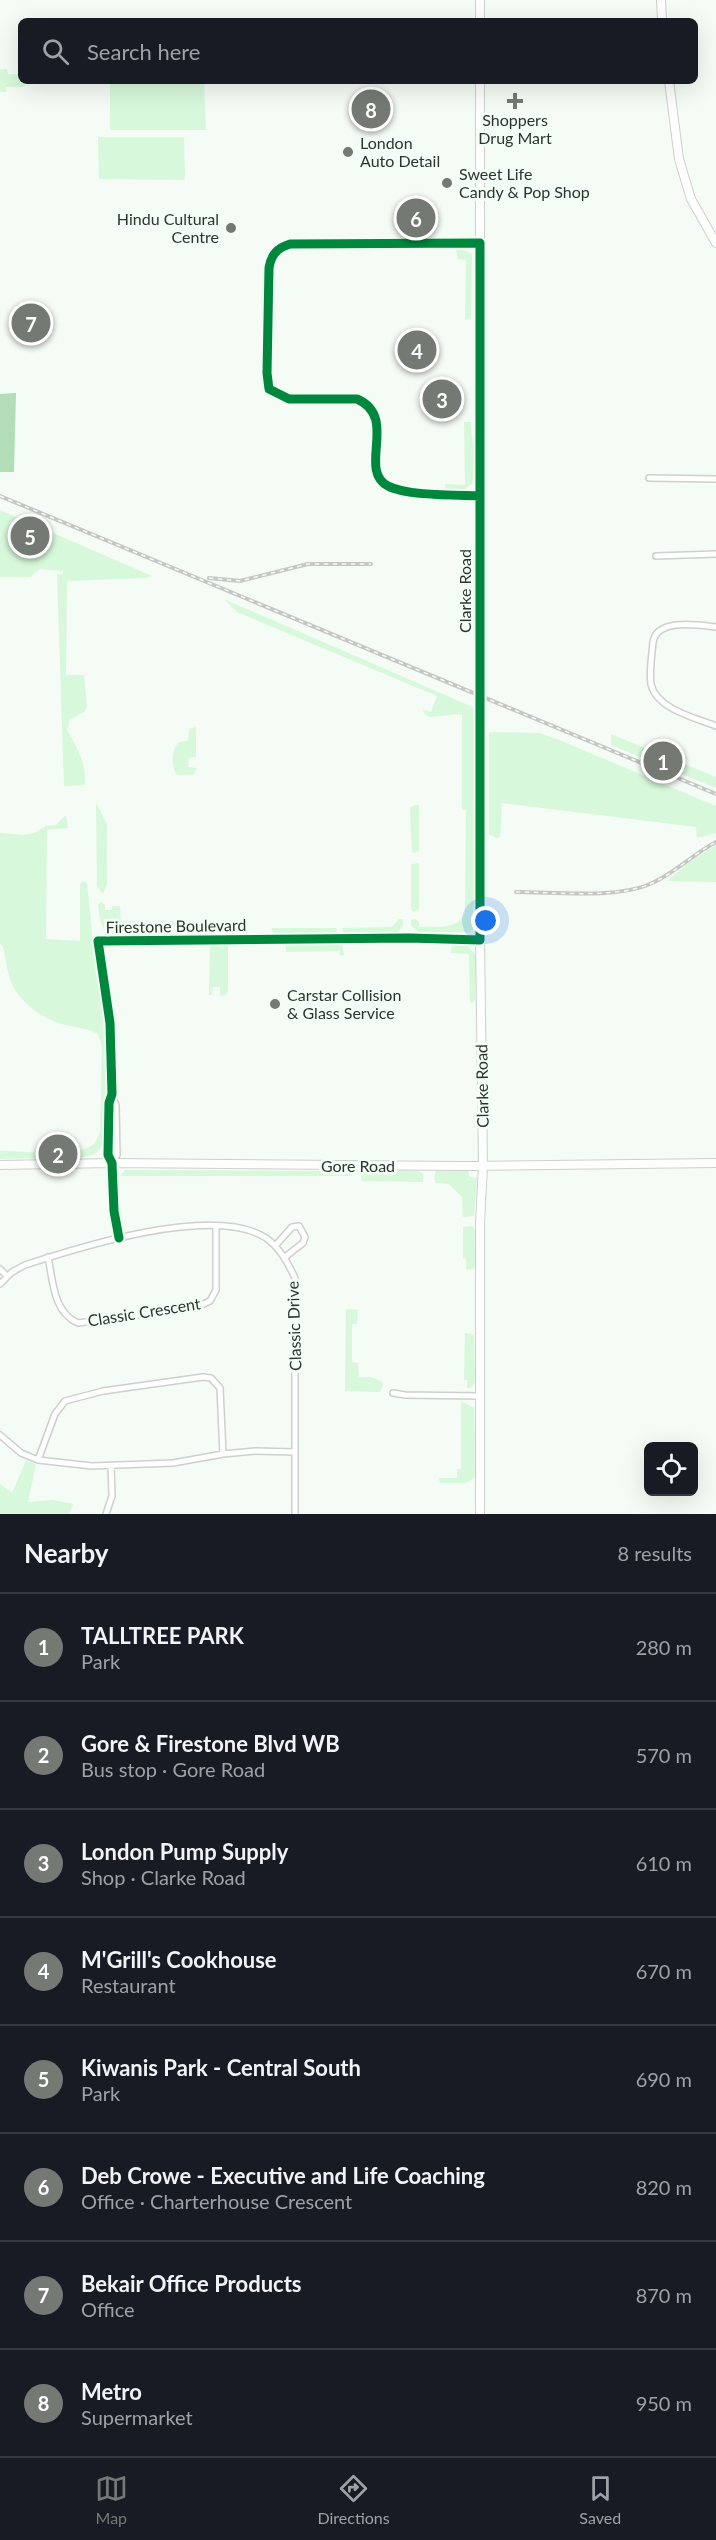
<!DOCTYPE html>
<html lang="en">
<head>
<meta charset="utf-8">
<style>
	:root { --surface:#171b24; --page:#242831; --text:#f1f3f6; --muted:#9ea1a6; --line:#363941; --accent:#747974 }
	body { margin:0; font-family:Lato,sans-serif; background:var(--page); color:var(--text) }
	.controls { position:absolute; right:18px; bottom:18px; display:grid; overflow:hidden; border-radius:9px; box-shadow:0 6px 24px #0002 }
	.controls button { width:54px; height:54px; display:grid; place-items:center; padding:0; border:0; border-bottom:2px solid var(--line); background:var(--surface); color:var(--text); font:30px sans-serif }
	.you { position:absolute; left:486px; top:921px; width:21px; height:21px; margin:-15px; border:4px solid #fff; border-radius:50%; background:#1a73e8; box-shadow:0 0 0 9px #1a73e833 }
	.badge { display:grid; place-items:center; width:39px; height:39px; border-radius:50%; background:var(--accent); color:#fff; font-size:20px; font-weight:700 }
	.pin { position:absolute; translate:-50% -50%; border:3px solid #fff; box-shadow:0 2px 6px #0006 }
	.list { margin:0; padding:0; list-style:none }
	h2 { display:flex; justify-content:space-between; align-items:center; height:78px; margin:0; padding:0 24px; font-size:26px }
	h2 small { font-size:20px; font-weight:400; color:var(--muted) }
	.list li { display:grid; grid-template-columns:39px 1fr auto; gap:18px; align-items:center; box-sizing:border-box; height:108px; padding:0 24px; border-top:2px solid var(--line) }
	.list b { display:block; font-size:22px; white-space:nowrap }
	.list p { margin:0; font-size:20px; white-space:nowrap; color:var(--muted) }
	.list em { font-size:20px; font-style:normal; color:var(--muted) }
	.icon { flex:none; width:33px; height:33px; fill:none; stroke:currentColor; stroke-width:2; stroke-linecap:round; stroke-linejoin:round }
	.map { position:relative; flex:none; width:716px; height:1514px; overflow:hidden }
	.search { position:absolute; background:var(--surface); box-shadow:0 6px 24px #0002; left:18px; right:18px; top:18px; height:66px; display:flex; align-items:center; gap:15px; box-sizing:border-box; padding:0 21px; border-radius:9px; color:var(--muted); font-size:22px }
	.sheet { height:942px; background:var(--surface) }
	nav { display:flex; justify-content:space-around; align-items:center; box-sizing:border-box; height:84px; border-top:2px solid var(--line); background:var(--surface); font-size:16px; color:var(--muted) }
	nav a { display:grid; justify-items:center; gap:3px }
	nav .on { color:var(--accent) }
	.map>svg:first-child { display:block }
	.green { fill:#d7f8db }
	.water { fill:#b2ddb7 }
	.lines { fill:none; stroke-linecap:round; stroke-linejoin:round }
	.street-casing { stroke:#ccd1cc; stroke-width:8 }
	.secondary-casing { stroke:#ccd1cc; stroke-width:10 }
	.street { stroke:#fefefe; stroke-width:5 }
	.secondary { stroke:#fefefe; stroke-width:8 }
	.rail-casing { stroke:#c5c6c5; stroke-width:4 }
	.rail { stroke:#f2fef3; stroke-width:1.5; stroke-dasharray:4.5; stroke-linecap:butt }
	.cycleway-casing { stroke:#f2fef3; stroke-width:13 }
	.cycleway { stroke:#00873e; stroke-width:9 }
	.poi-dot { fill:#747974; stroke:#f2fef3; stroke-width:2 }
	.labels { text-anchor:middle; stroke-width:6; stroke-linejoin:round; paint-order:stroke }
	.poi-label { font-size:16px; fill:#2f332f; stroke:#f2fef3; text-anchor:start }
	.street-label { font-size:16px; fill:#2f332f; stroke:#f2fef3 }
</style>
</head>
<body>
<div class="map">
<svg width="716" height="1514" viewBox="0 0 716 1514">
	<rect width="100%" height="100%" fill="#f5fbf5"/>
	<path class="green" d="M0 69H7L8 74H21V81H25V87H6V92H0Z
		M110 81H204L206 130H110Z
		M98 137H184L185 180 99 179Z
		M457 247 472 254 471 319 465 320 466 260 458 259 456 250Z
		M464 422H471C471 431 472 439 474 447 475 455 472 473 473 483L462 491 446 489 445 484 465 485Z
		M0 510 152 576 145 578 67 581 66 675H84L87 706 85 711 70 720 67 730C78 749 86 763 85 785L64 786 57 574H63V571L40 569 30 577H0Z
		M224 599 475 708 476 916 474 928 469 932 420 933 411 925V920L415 919 419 922V927C436 926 457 931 465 913L466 810H462V714L429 717 424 713 423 709 431 712 437 696 237 612Z
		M196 727V757L189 758 188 767 197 768 193 775H177C171 766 171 750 179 742L188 741 189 729Z
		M492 732 540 733 559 740 716 806V833L697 838 696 827 502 803 500 837 497 838 489 834V733Z
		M611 734 716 777V788L611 745Z
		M96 803 107 824V885L103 894 97 886Z
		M415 805H419V851L412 853 410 808Z
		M66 815 68 828 47 830 46 939 80 941V884L83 881 87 883 93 943 106 1020 108 1053 103 1140C101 1152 96 1154 84 1157L0 1159V1151C22 1151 66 1156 85 1149 94 1146 97 1140 100 1132L102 1047 98 1034C86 1027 75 1028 62 1024 41 1018 21 1003 12 984 7 973 6 958 3 947L0 943V833L24 835 34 833 46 826 56 825Z
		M716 845V882L667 881 688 863Z
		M419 863V909L413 912 411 909V864Z
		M101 902 105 905V910H112V906H120L121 921H212L205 924 146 925 140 934C108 935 102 941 98 905Z
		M399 919H403V926L396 934H344L342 928 392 927Z
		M271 928H336L337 930 334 934 275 935Z
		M210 944H228V991L226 995 220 996V987H213L212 995H209Z
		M286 944H342L344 955 340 956V951L286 952Z
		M452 945 468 946 476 956 475 1001 470 1003 469 954 451 953Z
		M125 1170 349 1171 352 1176H120Z
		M367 1170 419 1171 423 1174V1182L362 1181 361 1177Z
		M436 1171H468L470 1177 477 1178 474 1216 463 1217 462 1197 449 1184 436 1183 434 1177Z
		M471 1226 475 1229V1268L466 1270V1259L463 1258V1227Z
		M346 1309 358 1310 357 1324H352V1362L358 1363 359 1377H371L382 1382 383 1385 380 1392 345 1391Z
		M465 1333 474 1335 475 1382 471 1388H467V1380H464Z
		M461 1401 474 1408 476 1477 466 1483H440L439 1478H457V1469H461Z
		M26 1461 36 1464 28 1502 53 1500 73 1504 69 1514H0V1484L12 1493Z"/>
	<path class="water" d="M16 393 14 472H0V394Z"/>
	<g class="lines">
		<g class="street-casing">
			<path id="street" d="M649 478 716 479
				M480 496C457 495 407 496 388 486 357 470 399 417 357 399H289L269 389 267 373 269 268C271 255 277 248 290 244L480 243
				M656 556 716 554
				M716 627C698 625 657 618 653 642 652 655 649 671 651 684 656 709 696 718 716 726
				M112 1163 117 1155 116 1105 112 1095
				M119 1238 114 1211 112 1163 108 1155 109 1103 112 1094 110 1023 98 941 409 938 480 940
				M275 1246 292 1227 299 1226 305 1237 303 1243 285 1257
				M48 1257C53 1281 53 1312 78 1323L197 1307 210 1301 216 1290V1226
				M0 1269 7 1276
				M0 1284 12 1272 25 1265C80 1247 214 1204 266 1238 280 1248 288 1263 295 1278V1514
				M393 1393 405 1395 479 1396
				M0 1435 21 1453 38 1460 92 1466 173 1463 223 1454 255 1451 295 1452
				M38 1460 55 1414 65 1401 103 1391 203 1377 211 1378 220 1388 223 1454
				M106 1514 112 1496 111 1466"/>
		</g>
		<g class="secondary-casing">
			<path id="secondary" d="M480 0V21
				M661 0 662 21
				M669 81 679 159 691 199 716 243
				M0 1165 112 1163 459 1166 716 1163
				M480 1514V1222L483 1166 480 940V81"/>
		</g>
		<use href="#street" class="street"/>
		<use href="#secondary" class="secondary"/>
		<g class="rail-casing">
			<path id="rail" d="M0 496 716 794
				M209 578 240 581 308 564H371
				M516 892C554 892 615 899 650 884 674 874 693 854 716 842"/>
		</g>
		<use href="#rail" class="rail"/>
		<g class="cycleway-casing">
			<path id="cycleway" d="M119 1238 114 1211 112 1163 108 1155 109 1103 112 1094 110 1023 98 941 409 938 480 940V243L290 244C277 248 271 255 269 268L267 373 269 389 289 399H357C399 417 357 470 388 486 407 496 457 495 480 496"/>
		</g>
		<use href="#cycleway" class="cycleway"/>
	</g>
	<g class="poi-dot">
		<path d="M512 92h6v6h6v6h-6v6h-6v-6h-6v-6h6z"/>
		<circle cx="348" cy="152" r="6"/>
		<circle cx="447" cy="183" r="6"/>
		<circle cx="231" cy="228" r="6"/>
		<circle cx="275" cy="1004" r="6"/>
	</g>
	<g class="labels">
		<g class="poi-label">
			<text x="515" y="126" text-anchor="middle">Shoppers<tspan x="515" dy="18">Drug Mart</tspan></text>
			<text x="360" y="149">London<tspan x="360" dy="18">Auto Detail</tspan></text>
			<text x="459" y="180">Sweet Life<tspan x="459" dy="18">Candy &amp; Pop Shop</tspan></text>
			<text x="219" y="225" text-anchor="end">Hindu Cultural<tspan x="219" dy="18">Centre</tspan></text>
			<text x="287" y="1001">Carstar Collision<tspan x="287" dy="18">&amp; Glass Service</tspan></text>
		</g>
		<g class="street-label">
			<text transform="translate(465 591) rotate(-90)" y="6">Clarke Road</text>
			<text transform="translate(176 926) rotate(-1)" y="6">Firestone Boulevard</text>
			<text transform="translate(482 1086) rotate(-91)" y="6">Clarke Road</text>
			<text x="358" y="1172">Gore Road</text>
			<text transform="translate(144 1312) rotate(-9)" y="6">Classic Crescent</text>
			<text transform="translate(294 1326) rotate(-92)" y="6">Classic Drive</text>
		</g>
	</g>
</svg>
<div class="controls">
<button><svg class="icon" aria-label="locate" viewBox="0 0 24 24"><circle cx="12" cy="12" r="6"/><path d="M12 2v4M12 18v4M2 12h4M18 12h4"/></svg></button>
</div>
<div class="you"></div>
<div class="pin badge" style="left:663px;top:761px">1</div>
<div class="pin badge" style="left:58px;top:1154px">2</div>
<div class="pin badge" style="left:442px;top:399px">3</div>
<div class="pin badge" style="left:417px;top:350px">4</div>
<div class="pin badge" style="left:30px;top:536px">5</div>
<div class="pin badge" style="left:416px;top:218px">6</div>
<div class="pin badge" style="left:31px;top:323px">7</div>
<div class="pin badge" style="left:371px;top:109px">8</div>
<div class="search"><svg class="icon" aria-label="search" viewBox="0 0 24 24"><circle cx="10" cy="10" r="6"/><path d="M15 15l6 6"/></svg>Search here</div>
</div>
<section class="sheet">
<h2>Nearby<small>8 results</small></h2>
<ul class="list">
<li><span class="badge">1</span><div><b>TALLTREE PARK</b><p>Park</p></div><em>280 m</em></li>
<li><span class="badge">2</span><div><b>Gore &amp; Firestone Blvd WB</b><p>Bus stop · Gore Road</p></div><em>570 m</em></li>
<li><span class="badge">3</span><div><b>London Pump Supply</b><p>Shop · Clarke Road</p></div><em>610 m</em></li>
<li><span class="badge">4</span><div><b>M'Grill's Cookhouse</b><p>Restaurant</p></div><em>670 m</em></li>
<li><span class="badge">5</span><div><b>Kiwanis Park - Central South</b><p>Park</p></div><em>690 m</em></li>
<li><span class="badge">6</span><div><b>Deb Crowe - Executive and Life Coaching</b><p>Office · Charterhouse Crescent</p></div><em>820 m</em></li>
<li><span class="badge">7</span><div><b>Bekair Office Products</b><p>Office</p></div><em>870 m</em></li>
<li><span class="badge">8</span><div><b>Metro</b><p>Supermarket</p></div><em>950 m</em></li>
</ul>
</section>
<nav>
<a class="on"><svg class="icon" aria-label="map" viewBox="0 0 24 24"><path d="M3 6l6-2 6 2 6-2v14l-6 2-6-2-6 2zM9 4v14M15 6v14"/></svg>Map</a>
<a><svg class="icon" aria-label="directions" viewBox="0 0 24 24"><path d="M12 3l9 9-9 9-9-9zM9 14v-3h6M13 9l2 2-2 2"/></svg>Directions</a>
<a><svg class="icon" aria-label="saved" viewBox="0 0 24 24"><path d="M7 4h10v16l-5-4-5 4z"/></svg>Saved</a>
</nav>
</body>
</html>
